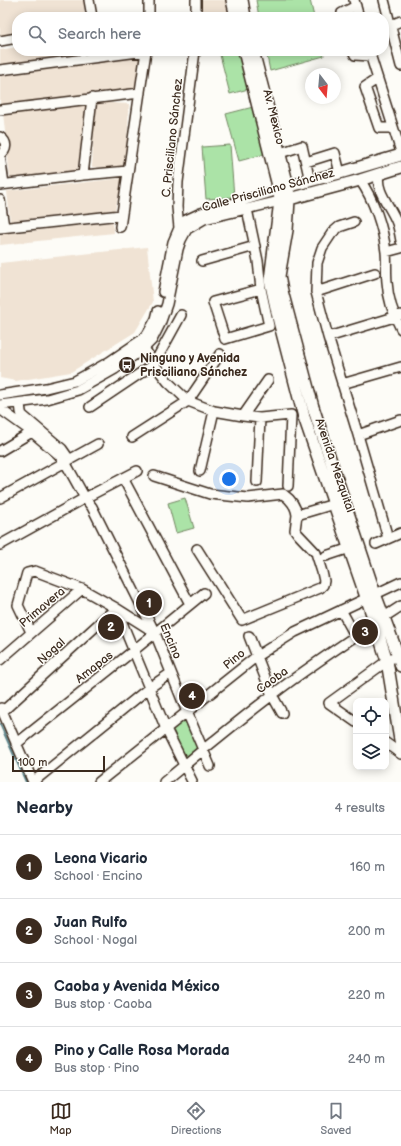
<!DOCTYPE html>
<html lang="en">
<head>
<meta charset="utf-8">
<style>
	:root { --surface:#fff; --page:#f2f2f3; --text:#1f2937; --muted:#747a83; --line:#e0e1e3; --accent:#3b2a1e }
	body { margin:0; font-family:"Balsamiq Sans",sans-serif; background:var(--page); color:var(--text) }
	.controls { position:absolute; right:12px; bottom:12px; display:grid; overflow:hidden; border-radius:8px; box-shadow:0 2px 10px #0003 }
	.controls button { width:36px; height:36px; display:grid; place-items:center; padding:0; border:0; border-bottom:1px solid var(--line); background:var(--surface); color:var(--text); font:20px sans-serif }
	.compass { position:absolute; left:305px; top:68px; width:36px; height:36px; border-radius:50%; background:var(--surface); box-shadow:0 2px 10px #0003; rotate:164deg }
	.scale { position:absolute; left:12px; bottom:10px; width:93px; box-sizing:border-box; padding-left:4px; border:2px solid #3b2a1e; border-top:0; font-size:11px; line-height:14px; white-space:nowrap; color:#3b2a1e; -webkit-text-stroke:3px #fdfcf7; paint-order:stroke }
	.you { position:absolute; left:229px; top:479px; width:14px; height:14px; margin:-10px; border:3px solid #fff; border-radius:50%; background:#1a73e8; box-shadow:0 0 0 6px #1a73e833 }
	.badge { display:grid; place-items:center; width:26px; height:26px; border-radius:50%; background:var(--accent); color:#fff; font-size:13px; font-weight:700 }
	.pin { position:absolute; translate:-50% -50%; border:2px solid #fff; box-shadow:0 1px 4px #0006 }
	.list { margin:0; padding:0; list-style:none }
	h2 { display:flex; justify-content:space-between; align-items:center; height:52px; margin:0; padding:0 16px; font-size:17px }
	h2 small { font-size:13px; font-weight:400; color:var(--muted) }
	.list li { display:grid; grid-template-columns:26px 1fr auto; gap:12px; align-items:center; box-sizing:border-box; height:64px; padding:0 16px; border-top:1px solid var(--line) }
	.list b { display:block; font-size:15px; white-space:nowrap }
	.list p { margin:0; font-size:13px; white-space:nowrap; color:var(--muted) }
	.list em { font-size:13px; font-style:normal; color:var(--muted) }
	.icon { flex:none; width:22px; height:22px; fill:none; stroke:currentColor; stroke-width:2; stroke-linecap:round; stroke-linejoin:round }
	.map { position:relative; flex:none; width:401px; height:782px; overflow:hidden }
	.search { position:absolute; background:var(--surface); box-shadow:0 2px 10px #0003; left:12px; right:12px; top:12px; height:44px; display:flex; align-items:center; gap:10px; box-sizing:border-box; padding:0 14px; border-radius:16px; color:var(--muted); font-size:15px }
	.sheet { height:308px; background:var(--surface) }
	nav { display:flex; justify-content:space-around; align-items:center; box-sizing:border-box; height:56px; border-top:1px solid var(--line); background:var(--surface); font-size:11px; color:var(--muted) }
	nav a { display:grid; justify-items:center; gap:2px }
	nav .on { color:var(--accent) }
	.map>svg:first-child { display:block }
	.built { fill:#f0e3d4 }
	.green { fill:#abe3a7; stroke:#738662 }
	.lines { fill:none; stroke-linecap:round; stroke-linejoin:round }
	.stream { stroke:#60888e; stroke-width:2 }
	.minor-casing { stroke:#3b2a1e; stroke-width:12 }
	.major-casing { stroke:#3b2a1e; stroke-width:14 }
	.minor { stroke:#fdfcf7; stroke-width:9 }
	.major { stroke:#fdfcf7; stroke-width:11 }
	.labels { text-anchor:middle; stroke-width:3; stroke-linejoin:round; paint-order:stroke }
	.street-label { font-size:12px; fill:#3b2a1e; stroke:#fdfcf7 }
	.poi-label { font-size:12px; font-weight:bold; fill:#3b2a1e; stroke:#fdfcf7; text-anchor:start }
</style>
</head>
<body>
<div class="map">
<svg width="401" height="782" viewBox="0 0 401 782">
	<rect width="100%" height="100%" fill="#fdfcf7"/>
	<filter id="ink" filterUnits="userSpaceOnUse"><feTurbulence type="fractalNoise" baseFrequency=".025" numOctaves="2"/><feDisplacementMap in="SourceGraphic" scale="8" xChannelSelector="R" yChannelSelector="G"/><feConvolveMatrix kernelMatrix="1 2 1 2 8 2 1 2 1" color-interpolation-filters="sRGB"/></filter>
	<g filter="url(#ink)">
		<path class="built" d="M0 0H84L85 17H17V33L0 36Z
			M197 0H229L232 17H199Z
			M17 47V51H112L0 66V50Z
			M140 57 135 89 0 107V76Z
			M95 102 129 104 126 169 92 167Z
			M88 104 77 171 10 178 3 113Z
			M123 178 115 210 10 221 7 191Z
			M113 222 114 233 0 245V234Z
			M147 247 153 302 135 332 71 372 16 381 0 378V263Z"/>
		<path class="green" d="M256 0H310L314 17H259Z
			M219 51H242L252 88 230 94Z
			M266 51H323L324 56 270 71Z
			M257 106 269 153 239 161 226 114Z
			M230 145 234 197 206 199 202 147Z
			M185 498 194 528 176 533 168 503Z
			M185 716 198 747 185 758 172 727Z"/>
		<g class="lines">
			<path class="stream" d="M0 724 26 782"/>
			<g class="minor-casing">
				<path id="minor" d="M89 0 92 17
					M149 0V17
					M196 0V17
					M354 0 359 17
					M384 0 401 66
					M343 17 342 13 356 6
					M391 25 401 21
					M0 41 17 38
					M353 51 355 55 370 56
					M369 51 401 152
					M0 70 146 51
					M377 79 365 87 379 128H393
					M0 110 140 93
					M0 137C8 142 7 150 0 155L4 184
					M280 153 302 146 310 181
					M306 162 335 153 340 173
					M379 174C375 192 391 206 397 223 399 229 400 235 401 241
					M83 175 92 98
					M360 180C374 200 383 227 386 252 387 262 386 272 387 282 388 299 393 314 401 329
					M0 185 83 175 128 171
					M0 200 4 227
					M247 209 258 261 261 289 269 326 225 339 213 302 261 289
					M354 222 339 227 332 233 322 248 317 263 316 292 328 337 358 435 388 538
					M120 227 146 51
					M0 228 121 215
					M179 228 177 207 178 182 195 51
					M386 252 401 248
					M202 261 255 246
					M163 292 173 242 179 228 186 220 201 213 279 190
					M316 292 375 273
					M328 337 401 315
					M141 343 154 364 168 382 188 401 214 411 243 416 260 418 291 415 288 486
					M342 384 401 367
					M0 395 46 388 75 381 109 362 140 341 147 335 156 319 158 311
					M20 403 21 412 22 415 62 449 69 459
					M0 405 47 399 78 390 115 369 144 348 152 340 160 324 167 304 178 249 181 240 187 229 204 219 280 201
					M90 407 154 364 181 315
					M0 409 32 432 58 454 65 462 85 498 92 507 155 633 187 712 210 766
					M243 416 268 380
					M358 435 401 420
					M132 437 188 401 220 354
					M0 451 32 432 36 428
					M200 471 214 411
					M154 476 210 494 248 498 283 494C290 499 296 506 297 515L334 504
					M123 478 190 604
					M257 482 260 418
					M0 498 98 444
					M376 544 401 533
					M0 545 85 498 137 471
					M197 549 242 620 320 588 323 585 324 581 322 572 316 553 298 534 295 530 297 515
					M326 556 350 548
					M116 608 166 729 192 781
					M341 610 355 635
					M31 632 18 605 27 573 35 571 82 589 116 608 154 632
					M249 636 272 695 282 713
					M0 660 82 589
					M1 708 33 782
					M2 712 116 608
					M356 722 329 703 387 661 401 653
					M386 743 401 754
					M16 744 133 651 204 593
					M33 782 149 688 171 673
					M99 782 257 656 295 632 401 582
					M164 782C199 753 234 724 271 696 312 664 357 635 401 606"/>
			</g>
			<g class="major-casing">
				<path id="major" d="M232 0 236 17
					M242 0 245 17
					M244 51 279 190 280 201 270 280 279 321 304 417 375 623 387 661 401 746
					M253 51 288 186 289 200 287 230 279 276 282 291 313 407 375 594 398 655 401 666
					M283 188 340 173 401 155
					M282 201 360 180 401 167"/>
			</g>
			<use href="#minor" class="minor"/>
			<use href="#major" class="major"/>
		</g>
	</g>
	<defs>
		<g id="bus-disc" transform="scale(0.9)"><circle r="9.5" fill="#3b2a1e" stroke="#fdfcf7"/><path d="M-5-6H5V4H4V6H2V4H-2V6H-4V4H-5ZM-3.5-4V0h7V-4ZM-3.5 1.2v1.5H-2V1.2ZM2 1.2v1.5H3.5V1.2Z" fill="#fff"/></g>
	</defs>
	<g fill-rule="evenodd">
		<use href="#bus-disc" x="127" y="365"/>
	</g>
	<g class="labels">
		<g class="street-label">
			<text transform="translate(274 117) rotate(76)" y="4">Av. Mexico</text>
			<text transform="translate(172 138) rotate(-84)" y="4">C. Prisciliano Sánchez</text>
			<text transform="translate(268 190) rotate(-15)" y="4">Calle Prisciliano Sánchez</text>
			<text transform="translate(335 465) rotate(71)" y="4">Avenida Mezquital</text>
			<text transform="translate(42 607) rotate(-40)" y="4">Primavera</text>
			<text transform="translate(171 641) rotate(67)" y="4">Encino</text>
			<text transform="translate(51 651) rotate(-42)" y="4">Nogal</text>
			<text transform="translate(234 659) rotate(-39)" y="4">Pino</text>
			<text transform="translate(94 667) rotate(-38)" y="4">Amapas</text>
			<text transform="translate(272 680) rotate(-36)" y="4">Caoba</text>
		</g>
		<g class="poi-label">
			<text x="140" y="362">Ninguno y Avenida<tspan x="140" dy="14">Prisciliano Sánchez</tspan></text>
		</g>
	</g>
</svg>
<div class="controls">
<button><svg class="icon" aria-label="locate" viewBox="0 0 24 24"><circle cx="12" cy="12" r="6"/><path d="M12 2v4M12 18v4M2 12h4M18 12h4"/></svg></button>
<button><svg class="icon" aria-label="layers" viewBox="0 0 24 24"><path d="M12 4l9 5-9 5-9-5zM3 14l9 5 9-5"/></svg></button>
</div>
<svg class="compass" viewBox="-18 -18 36 36"><path d="M0-13l5 13h-10z" fill="#e53935"/><path d="M0 13l5-13h-10z" fill="#747a83"/></svg>
<div class="scale">100 m</div>
<div class="you"></div>
<div class="pin badge" style="left:149px;top:603px">1</div>
<div class="pin badge" style="left:111px;top:627px">2</div>
<div class="pin badge" style="left:365px;top:632px">3</div>
<div class="pin badge" style="left:192px;top:696px">4</div>
<div class="search"><svg class="icon" aria-label="search" viewBox="0 0 24 24"><circle cx="10" cy="10" r="6"/><path d="M15 15l6 6"/></svg>Search here</div>
</div>
<section class="sheet">
<h2>Nearby<small>4 results</small></h2>
<ul class="list">
<li><span class="badge">1</span><div><b>Leona Vicario</b><p>School · Encino</p></div><em>160 m</em></li>
<li><span class="badge">2</span><div><b>Juan Rulfo</b><p>School · Nogal</p></div><em>200 m</em></li>
<li><span class="badge">3</span><div><b>Caoba y Avenida México</b><p>Bus stop · Caoba</p></div><em>220 m</em></li>
<li><span class="badge">4</span><div><b>Pino y Calle Rosa Morada</b><p>Bus stop · Pino</p></div><em>240 m</em></li>
</ul>
</section>
<nav>
<a class="on"><svg class="icon" aria-label="map" viewBox="0 0 24 24"><path d="M3 6l6-2 6 2 6-2v14l-6 2-6-2-6 2zM9 4v14M15 6v14"/></svg>Map</a>
<a><svg class="icon" aria-label="directions" viewBox="0 0 24 24"><path d="M12 3l9 9-9 9-9-9zM9 14v-3h6M13 9l2 2-2 2"/></svg>Directions</a>
<a><svg class="icon" aria-label="saved" viewBox="0 0 24 24"><path d="M7 4h10v16l-5-4-5 4z"/></svg>Saved</a>
</nav>
</body>
</html>
